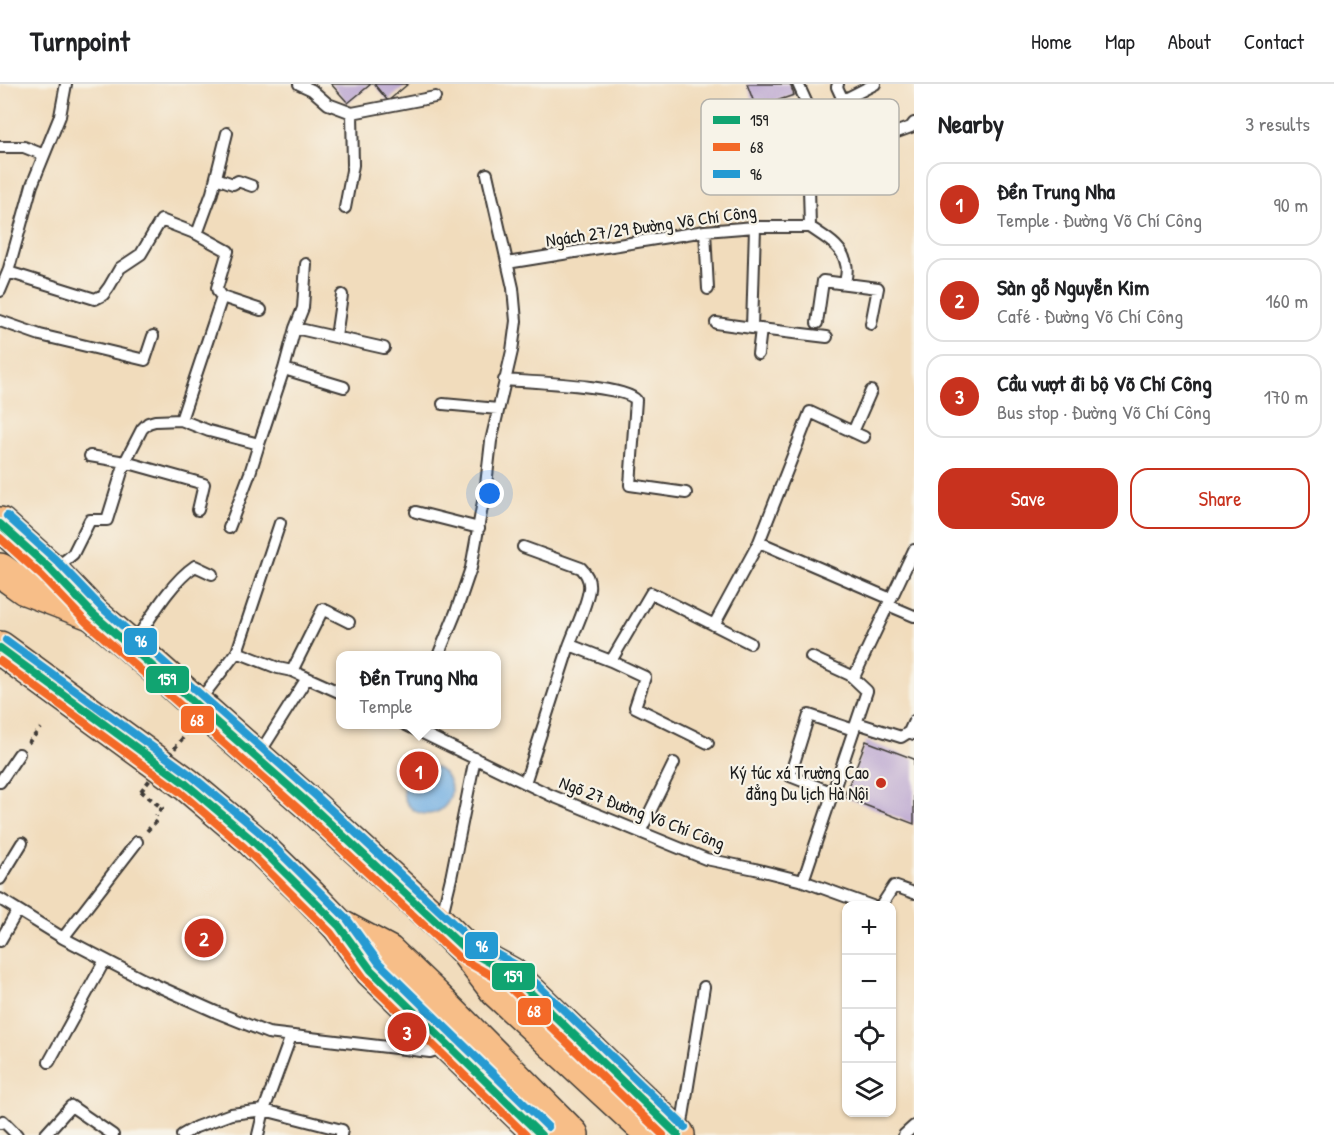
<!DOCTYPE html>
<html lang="en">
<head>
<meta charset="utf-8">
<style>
	:root { --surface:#fff; --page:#f2f2f2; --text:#202124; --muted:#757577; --line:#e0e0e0; --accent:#c8321e }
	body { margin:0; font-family:"Patrick Hand",sans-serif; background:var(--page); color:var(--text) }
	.controls { position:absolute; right:18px; bottom:18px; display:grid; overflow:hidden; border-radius:12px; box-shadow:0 2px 4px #0004 }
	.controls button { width:54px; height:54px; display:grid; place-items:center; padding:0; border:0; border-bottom:2px solid var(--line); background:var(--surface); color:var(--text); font:30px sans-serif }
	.you { position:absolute; left:490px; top:410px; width:21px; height:21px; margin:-15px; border:4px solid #fff; border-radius:50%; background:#1a73e8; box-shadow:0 0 0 9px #1a73e833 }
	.badge { display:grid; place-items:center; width:39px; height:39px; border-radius:50%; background:var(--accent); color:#fff; font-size:20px; font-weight:700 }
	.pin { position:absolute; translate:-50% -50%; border:3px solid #fff; box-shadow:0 2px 6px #0006 }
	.popup { position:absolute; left:336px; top:567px; width:165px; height:78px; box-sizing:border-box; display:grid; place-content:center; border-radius:12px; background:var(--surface); filter:drop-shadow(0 2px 4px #0005); font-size:20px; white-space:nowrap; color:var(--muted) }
	.popup b { font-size:22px; color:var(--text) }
	.popup::after { content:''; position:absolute; left:50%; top:100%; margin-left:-12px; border:12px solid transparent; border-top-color:var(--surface) }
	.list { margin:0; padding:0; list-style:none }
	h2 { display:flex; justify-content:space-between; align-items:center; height:78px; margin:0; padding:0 24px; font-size:26px }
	h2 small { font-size:20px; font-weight:400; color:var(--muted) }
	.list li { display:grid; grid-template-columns:39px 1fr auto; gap:18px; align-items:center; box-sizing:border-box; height:84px; margin:0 12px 12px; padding:0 12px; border:2px solid var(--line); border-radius:18px }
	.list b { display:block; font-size:22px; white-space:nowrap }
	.list p { margin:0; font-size:20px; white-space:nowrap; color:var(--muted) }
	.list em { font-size:20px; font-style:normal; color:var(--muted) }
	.actions { display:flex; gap:12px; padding:18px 24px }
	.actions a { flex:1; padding:14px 0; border:2px solid var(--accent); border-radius:18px; text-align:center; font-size:21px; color:var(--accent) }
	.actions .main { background:var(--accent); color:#fff }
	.icon { flex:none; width:33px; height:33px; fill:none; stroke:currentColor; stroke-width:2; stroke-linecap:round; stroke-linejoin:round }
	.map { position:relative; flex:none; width:914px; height:1051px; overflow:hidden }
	header { display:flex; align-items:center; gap:36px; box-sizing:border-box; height:84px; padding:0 30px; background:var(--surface); border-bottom:2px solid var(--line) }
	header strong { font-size:28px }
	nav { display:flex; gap:33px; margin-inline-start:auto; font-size:21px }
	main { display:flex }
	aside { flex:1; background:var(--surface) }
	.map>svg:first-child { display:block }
	.water { fill:#70ade2; stroke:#46647f; stroke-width:1.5 }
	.building { fill:#b49dce }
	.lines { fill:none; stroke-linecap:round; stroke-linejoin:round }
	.lane-casing { stroke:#3c3934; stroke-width:14 }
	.primary-casing { stroke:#3c3934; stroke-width:36 }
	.highway-casing { stroke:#3c3934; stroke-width:36 }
	.path { stroke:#3c3934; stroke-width:4; stroke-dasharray:4.5 4.5; stroke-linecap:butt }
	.lane { stroke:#fff; stroke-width:10 }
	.primary { stroke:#f7be88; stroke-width:33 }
	.highway { stroke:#f7be88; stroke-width:33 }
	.path-bridge { stroke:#3c3934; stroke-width:4; stroke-dasharray:4.5 4.5; stroke-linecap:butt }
	.bus-1-casing { stroke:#f7f3e8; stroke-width:12 }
	.bus-2-casing { stroke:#f7f3e8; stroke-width:12 }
	.bus-3-casing { stroke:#f7f3e8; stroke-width:12 }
	.bus-1 { stroke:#11a471; stroke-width:8 }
	.bus-2 { stroke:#f36928; stroke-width:8 }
	.bus-3 { stroke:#259ad2; stroke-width:8 }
	.poi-dot { fill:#c8321e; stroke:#f7f3e8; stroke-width:2 }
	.labels { text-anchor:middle; stroke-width:4.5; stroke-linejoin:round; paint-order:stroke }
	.street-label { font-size:18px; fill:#1c1c1c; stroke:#f7f3e8 }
	.poi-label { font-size:18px; fill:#1c1c1c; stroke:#f7f3e8; text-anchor:end }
	.key { fill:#f7f3e8; stroke:#b5b2ab; stroke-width:1.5 }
	.key-label { font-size:16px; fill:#1c1c1c }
	.line-badge { stroke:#f7f3e8; stroke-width:2 }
	.badge-label { font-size:16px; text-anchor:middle; font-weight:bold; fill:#fff }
</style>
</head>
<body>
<header>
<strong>Turnpoint</strong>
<nav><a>Home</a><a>Map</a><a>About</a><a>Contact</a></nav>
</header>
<main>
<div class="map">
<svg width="914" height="1051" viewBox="0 0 914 1051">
	<rect width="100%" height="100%" fill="#f7f3e8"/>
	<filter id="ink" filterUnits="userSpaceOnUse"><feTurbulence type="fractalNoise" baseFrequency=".0167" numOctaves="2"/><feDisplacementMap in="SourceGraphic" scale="12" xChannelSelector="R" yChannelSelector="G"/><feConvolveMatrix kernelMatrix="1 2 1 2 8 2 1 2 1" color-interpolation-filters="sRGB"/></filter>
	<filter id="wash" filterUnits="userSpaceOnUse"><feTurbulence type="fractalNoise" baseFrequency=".008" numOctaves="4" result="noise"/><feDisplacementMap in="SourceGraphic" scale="24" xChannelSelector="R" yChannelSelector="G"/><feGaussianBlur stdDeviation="1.35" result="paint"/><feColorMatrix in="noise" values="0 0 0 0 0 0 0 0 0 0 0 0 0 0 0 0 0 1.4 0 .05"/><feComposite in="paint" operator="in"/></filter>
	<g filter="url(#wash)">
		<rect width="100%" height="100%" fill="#f1dcbc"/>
		<path class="water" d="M403 706a24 24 0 1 1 48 0a24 24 0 1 1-48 0Z"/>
		<g id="blocks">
			<path class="building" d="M331 0H371L348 19Z
				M374 0H408L388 17Z
				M747 0H790L794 11 756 24Z
				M866 657 914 675V740L844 713Z"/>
		</g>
	</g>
	<g filter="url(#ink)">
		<use href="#blocks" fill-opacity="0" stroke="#3c3934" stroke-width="1.5"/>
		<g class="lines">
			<g class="lane-casing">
				<path id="lane" d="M299 0 312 6 328 20 352 29 435 13
					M798 0 824 57
					M838 0 837 3 843 16
					M812 32 875 0
					M0 63H24L44 71
					M216 94 233 100 238 97 252 102
					M345 124 353 81 352 29
					M755 143 752 244 827 253
					M810 143C824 153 843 162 846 180 848 186 846 194 845 199
					M705 147 708 205
					M197 150 212 109 227 49
					M507 179 705 147 755 143H810L808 63 824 57H854L886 52 911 43 914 39
					M8 188 95 215 103 211 109 203 120 184 141 170 161 136 197 150 228 167 217 204 218 208 222 213
					M0 207 8 188 32 101 60 32 66 0
					M222 213 261 226
					M0 237 40 251 145 276 153 252
					M716 239 752 244
					M817 239 823 197 878 204 871 240
					M295 244 303 224 306 180
					M336 253 342 211
					M758 270 761 245
					M284 285 344 303
					M504 296C528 298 624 301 636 316L630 401 686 409
					M443 320 498 325
					M181 336 222 213
					M853 348 871 307
					M90 372 125 378 204 400 198 426
					M416 428 479 444
					M229 444 250 389 259 360
					M759 458 810 328 864 353
					M523 463 581 484C587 490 590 497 589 505 587 522 575 545 569 562 554 608 540 653 525 699
					M55 485 73 470 90 436H107L125 378 142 345 148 339 155 337 181 336 209 347 259 360 284 285 295 244 384 264
					M888 521 914 532
					M714 541 759 458 891 515
					M133 560C150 535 170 499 195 482L212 490
					M570 561 611 577 645 593 635 623 708 659
					M237 568 280 439
					M438 572 456 528 471 484 486 401 491 357 512 267 516 237 513 204 487 90
					M811 573 850 591H855L914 466
					M611 577 651 509 750 559
					M292 587 323 525 349 538
					M199 617 237 568 278 584 292 587 341 609
					M857 639 901 653 909 648 914 650
					M404 640 550 711 706 775 755 785 803 797 872 822
					M909 648 914 637
					M259 670 307 594
					M0 698 19 670
					M833 709 790 692 809 631 854 646
					M640 748 674 679
					M0 795 22 759
					M803 797 867 607 850 591
					M0 815 63 854 142 895 216 928 268 949 430 968 446 963
					M881 822 894 802 914 809
					M441 835 451 794 475 674
					M63 854 137 758
					M0 857 18 826
					M49 978 105 876
					M0 1039 3 1037 17 1051
					M681 1045 704 903
					M45 1051 71 1022 113 1051
					M182 1051 196 1043 231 1030 264 1026 342 1046 341 1051
					M258 1051 264 1026 291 952
					M904 1051 914 1042"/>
			</g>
			<g class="primary-casing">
				<path id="primary" d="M0 440 49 484 93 530
					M339 842 371 886 541 1051
					M465 865 511 890 678 1051"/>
			</g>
			<g class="highway-casing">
				<path id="highway" d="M0 486 25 504 93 530 131 562 308 719 440 840 465 865 497 907 653 1051
					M0 564 186 700 251 755 310 812 339 842 388 868 436 914 572 1051"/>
			</g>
			<path class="path" d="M28 659 41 644
				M141 707 162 724 156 732
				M147 747 159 734"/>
			<use href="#lane" class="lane"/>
			<use href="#primary" class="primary"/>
			<use href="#highway" class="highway"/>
			<path class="path-bridge" d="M141 707 216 612"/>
			<g class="bus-1-casing">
				<path id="bus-1" d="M0 440 49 484 93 530 308 719 465 865 511 890 678 1051
					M0 564 186 700 251 755 339 842 371 886 541 1051"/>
			</g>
			<g class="bus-2-casing">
				<path id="bus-2" d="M0 454 42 492 86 538 301 727 458 873 505 899 663 1051
					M0 577 180 708 244 763 331 849 364 894 526 1051"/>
			</g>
			<g class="bus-3-casing">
				<path id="bus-3" d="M7 432 56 476 100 522 315 711 471 856 518 882 685 1043
					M6 556 192 692 258 747 347 835 379 879 548 1043"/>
			</g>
			<use href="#bus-1" class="bus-1"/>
			<use href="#bus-2" class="bus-2"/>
			<use href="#bus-3" class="bus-3"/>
		</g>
	</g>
	<circle class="poi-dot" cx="881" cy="699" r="6"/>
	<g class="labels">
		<g class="street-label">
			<text transform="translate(651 142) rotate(-8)" y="6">Ngách 27/29 Đường Võ Chí Công</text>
			<text transform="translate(642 729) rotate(21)" y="6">Ngõ 27 Đường Võ Chí Công</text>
		</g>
		<g class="poi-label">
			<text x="869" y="695">Ký túc xá Trường Cao<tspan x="869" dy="21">đẳng Du lịch Hà Nội</tspan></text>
		</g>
	</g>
	<rect x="701" y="15" width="198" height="96" rx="9" class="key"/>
	<rect x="713" y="32" width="27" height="8" fill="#11a471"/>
	<rect x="713" y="59" width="27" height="8" fill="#f36928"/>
	<rect x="713" y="86" width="27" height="8" fill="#259ad2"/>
	<g class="key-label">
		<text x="750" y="42">159</text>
		<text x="750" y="69">68</text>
		<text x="750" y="96">96</text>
	</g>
	<g class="line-badge">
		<rect x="123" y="543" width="35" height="29" rx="6" fill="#259ad2"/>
		<rect x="145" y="581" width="45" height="29" rx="6" fill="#11a471"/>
		<rect x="180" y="621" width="35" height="29" rx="6" fill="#f36928"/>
		<rect x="464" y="847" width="35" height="29" rx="6" fill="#259ad2"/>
		<rect x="491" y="878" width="45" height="29" rx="6" fill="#11a471"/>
		<rect x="517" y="913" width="35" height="29" rx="6" fill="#f36928"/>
	</g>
	<g class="badge-label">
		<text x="141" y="563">96</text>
		<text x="167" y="601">159</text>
		<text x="197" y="642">68</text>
		<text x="482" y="868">96</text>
		<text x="513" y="898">159</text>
		<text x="534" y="933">68</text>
	</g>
</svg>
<div class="controls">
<button>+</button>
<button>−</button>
<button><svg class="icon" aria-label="locate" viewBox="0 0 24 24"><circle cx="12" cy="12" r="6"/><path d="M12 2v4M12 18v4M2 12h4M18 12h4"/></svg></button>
<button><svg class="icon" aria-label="layers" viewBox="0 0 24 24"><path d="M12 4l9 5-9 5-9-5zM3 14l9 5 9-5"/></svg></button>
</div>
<div class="you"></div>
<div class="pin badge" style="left:419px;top:687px">1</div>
<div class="popup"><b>Đền Trung Nha</b>Temple</div>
<div class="pin badge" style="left:204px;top:854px">2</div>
<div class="pin badge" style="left:407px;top:948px">3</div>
</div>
<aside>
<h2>Nearby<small>3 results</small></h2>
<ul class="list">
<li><span class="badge">1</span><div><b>Đền Trung Nha</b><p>Temple · Đường Võ Chí Công</p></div><em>90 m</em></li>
<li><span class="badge">2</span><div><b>Sàn gỗ Nguyễn Kim</b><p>Café · Đường Võ Chí Công</p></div><em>160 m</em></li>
<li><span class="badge">3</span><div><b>Cầu vượt đi bộ Võ Chí Công</b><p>Bus stop · Đường Võ Chí Công</p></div><em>170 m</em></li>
</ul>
<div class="actions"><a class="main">Save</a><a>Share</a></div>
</aside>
</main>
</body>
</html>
